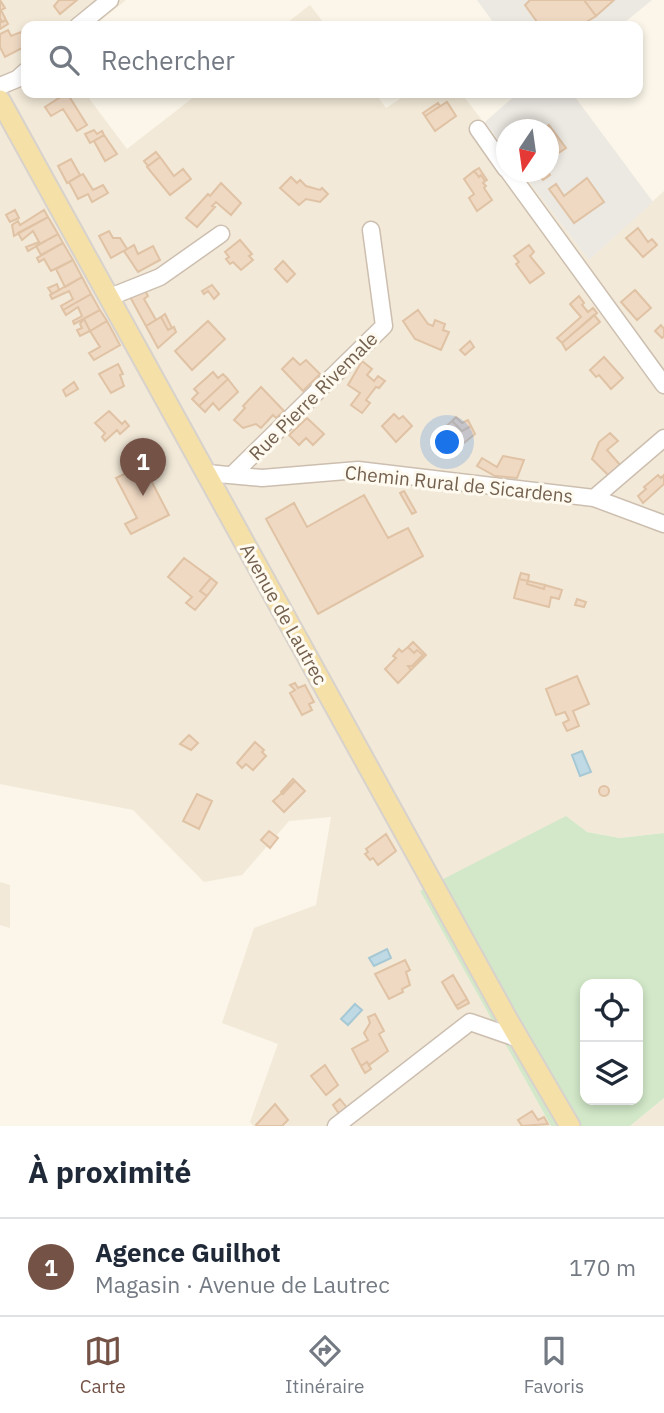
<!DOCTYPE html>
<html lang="fr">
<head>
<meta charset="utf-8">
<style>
	:root { --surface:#fff; --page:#f2f2f3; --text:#1f2937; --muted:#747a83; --line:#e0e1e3; --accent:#745246 }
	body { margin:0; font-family:"IBM Plex Sans",sans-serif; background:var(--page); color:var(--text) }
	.controls { position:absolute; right:21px; bottom:21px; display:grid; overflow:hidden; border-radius:14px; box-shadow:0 4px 10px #0003 }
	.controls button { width:63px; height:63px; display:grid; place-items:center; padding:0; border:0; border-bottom:2px solid var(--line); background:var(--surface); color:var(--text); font:35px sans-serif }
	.compass { position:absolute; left:496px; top:119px; width:63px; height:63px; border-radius:50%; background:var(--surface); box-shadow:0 4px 10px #0003; rotate:193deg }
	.you { position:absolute; left:448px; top:443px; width:24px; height:24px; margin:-18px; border:5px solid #fff; border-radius:50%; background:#1a73e8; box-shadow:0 0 0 10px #1a73e833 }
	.badge { display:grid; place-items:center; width:46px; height:46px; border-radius:50%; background:var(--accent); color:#fff; font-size:23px; font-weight:700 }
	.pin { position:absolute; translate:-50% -58px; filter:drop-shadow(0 2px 4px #0008) }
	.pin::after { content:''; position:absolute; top:37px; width:24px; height:21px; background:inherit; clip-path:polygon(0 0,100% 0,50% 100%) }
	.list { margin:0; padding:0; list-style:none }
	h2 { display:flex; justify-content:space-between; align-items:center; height:91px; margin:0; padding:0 28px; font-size:30px }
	h2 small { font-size:23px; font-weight:400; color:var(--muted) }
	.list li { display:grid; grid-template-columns:46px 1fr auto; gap:21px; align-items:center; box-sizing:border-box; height:98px; padding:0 28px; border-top:2px solid var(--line) }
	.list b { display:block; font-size:26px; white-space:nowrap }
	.list p { margin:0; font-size:23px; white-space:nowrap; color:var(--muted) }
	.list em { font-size:23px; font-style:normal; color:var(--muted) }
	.icon { flex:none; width:38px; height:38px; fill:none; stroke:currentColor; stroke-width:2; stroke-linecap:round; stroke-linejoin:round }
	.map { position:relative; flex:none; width:664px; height:1126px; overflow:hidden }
	.search { position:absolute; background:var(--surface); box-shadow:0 4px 10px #0003; left:21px; right:21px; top:21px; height:77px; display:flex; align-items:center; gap:18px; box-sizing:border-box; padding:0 24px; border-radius:14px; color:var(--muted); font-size:26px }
	.sheet { height:189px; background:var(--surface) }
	nav { display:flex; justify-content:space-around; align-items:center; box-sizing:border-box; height:98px; border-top:2px solid var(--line); background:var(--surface); font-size:19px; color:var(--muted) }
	nav a { display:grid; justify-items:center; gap:4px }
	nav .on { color:var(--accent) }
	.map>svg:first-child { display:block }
	.residential { fill:#f2e9d8 }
	.industrial { fill:#ece8e2 }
	.green { fill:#d2e8c8; fill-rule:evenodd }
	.water { fill:#bfdae4; stroke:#a6c8d5; stroke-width:2 }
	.building { fill:#efd9c3; stroke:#e0c2a4; stroke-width:2 }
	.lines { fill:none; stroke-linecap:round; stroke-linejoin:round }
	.minor-casing { stroke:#cdbfb0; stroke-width:19 }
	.major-casing { stroke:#d8d2cd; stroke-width:23 }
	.minor { stroke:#fff; stroke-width:16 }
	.major { stroke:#f5e0a7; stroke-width:19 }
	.labels { text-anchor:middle; stroke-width:6; stroke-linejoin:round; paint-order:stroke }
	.street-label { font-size:19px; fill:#74604e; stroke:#fefaf0 }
</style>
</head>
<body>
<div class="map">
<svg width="664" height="1126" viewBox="0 0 664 1126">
	<rect width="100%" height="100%" fill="#fbf6e9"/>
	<path class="residential" d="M0 0H126L94 26H26V93H85L127 149 199 93H375L386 108 409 93H461L506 151V172H522L589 260 664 191V833L620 838 587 832 420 891 551 1126H253L250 1122 278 1044 222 1023 254 928 316 905 331 817 289 821 242 875 204 882 133 810 0 784Z
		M310 5 326 26H283Z
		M0 882 10 885V928L0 925Z
		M664 1098V1126H630Z"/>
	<path class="industrial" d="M477 0H652L620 26H496Z
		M518 93H572L653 202 589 260 522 172H548V130H506V151L485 122Z"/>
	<path class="green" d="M566 816 587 832 620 838 664 833V1098L630 1126H551L420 891ZM585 984H638V1100H585Z"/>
	<path class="water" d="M582 751 591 772 580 776 572 755Z
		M387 949 391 958 374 966 369 958Z
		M355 1004 362 1010 348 1025 341 1019Z"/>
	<path class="building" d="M0 0 5 8 1 10 6 20 2 22 0 18Z
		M59 0H77L60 14 54 6Z
		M530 0H584L596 16 580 26H540L525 5Z
		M584 0H614L596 16Z
		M0 18 2 22 6 20 8 24 0 29Z
		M8 30 11 36 21 32 26 46 5 57 0 47V34Z
		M67 93 87 125 77 131 63 109 51 116 45 107Z
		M447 102 456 116 435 131 425 116Z
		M438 103 440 106 425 116 423 113Z
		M549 125 566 148 548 160V130H543Z
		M94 130 97 134 102 131 104 135 90 143 85 134Z
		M104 135 117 154 105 161 94 141Z
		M156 152 160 157 148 166 144 161Z
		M160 157 174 176 183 169 191 179 170 195 147 167Z
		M71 159 80 175 67 183 58 166Z
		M479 168 487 180 485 181 481 175 479 177 474 171Z
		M474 171 479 177 481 175 485 181 483 183 486 186 484 188 492 200 477 211 469 198 474 194 464 179Z
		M536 172H548L550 175 543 180Z
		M83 174 93 190 103 185 108 193 92 202 88 194 78 199 69 182Z
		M291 177 297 183 300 180 306 186 320 190 322 188 328 194 320 202 306 199 299 205 280 188Z
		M587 178 604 202 574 223 549 189 556 184 564 196Z
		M221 183 241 203 231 215 216 202 212 206 215 207 197 227 186 218 208 194 210 196Z
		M15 210 19 218 10 222 6 215Z
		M44 210 48 217 14 236 12 225 18 221 20 225Z
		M48 217 58 234 28 251 26 247 39 242 33 231 22 240 18 233Z
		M638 228 648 242 652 239 657 245 643 257 626 238Z
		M109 231 113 238H120L127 249 111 258 99 236Z
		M58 234 63 243 41 255 36 246Z
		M240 240 252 254 249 256 253 260 241 270 233 262 230 264 226 259 229 257 225 252Z
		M63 243 73 260 51 271 44 259 39 262 37 258Z
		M134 245 138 254 153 246 160 260 138 272 124 251Z
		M529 245 534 252 530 256 544 273 530 283 516 264 519 262 514 256Z
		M73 260 82 277 65 287 56 269Z
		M283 261 295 274 287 282 275 269Z
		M82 277 91 294 63 310 61 306 73 299 69 291 52 299 50 295Z
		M57 284 59 290 52 294 48 288Z
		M212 285 219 294 214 299 208 291 204 294 202 291Z
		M143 287 148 296 144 299 156 320 146 326 129 295Z
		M635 290 651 308 637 320 621 302Z
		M91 294 100 310 74 324 73 321 82 316 78 307 66 315 63 310Z
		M579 296 584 303 582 305 588 312 593 308 597 313 562 343 557 338 581 317 570 304Z
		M100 310 107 321 90 331 84 319Z
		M418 310 428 324 433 326 435 320 445 324 443 330 449 332 441 350 415 339 403 321Z
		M165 314 172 328 168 330 161 317Z
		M594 315 600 322 566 350 562 343Z
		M161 317 168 330 174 327 176 332 158 348 146 326Z
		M84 319 90 331 80 336 77 330 82 328 80 324Z
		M107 321 120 345 94 360 89 353 100 347 90 331Z
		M208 321 225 339 192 370 175 351Z
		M661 325 664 329V336L662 338 655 331Z
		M470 341 474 347 465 355 460 350Z
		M604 357 623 378 611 389 599 375 596 377 590 370Z
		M293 358 300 365 306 360 320 374 303 391 282 369Z
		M362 361 372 369 367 375 374 381 378 376 385 381 379 388 376 387 366 400 370 403 362 413 351 405 360 393 348 385Z
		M118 364 123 374 120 375 124 386 111 393 99 374Z
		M213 372 218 378 223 374 228 379 199 406 192 399 198 393 194 389Z
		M228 379 238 392 219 410 213 403 205 412 199 406Z
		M74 382 78 389 66 396 63 390Z
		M261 387 284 411 276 418 273 415 261 428 256 424 243 428 234 420 245 408 243 406Z
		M109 411 122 424 125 421 129 426 120 434 117 430 105 441 102 437 105 433 95 423Z
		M394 414 399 419 403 416 412 426 396 442 382 426Z
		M456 417 462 423 468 420 471 426 462 431 452 421Z
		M307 418 324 434 313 445 306 438 299 445 289 435Z
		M452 421 462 431 471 426 475 434 454 451 437 434Z
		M610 433 618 441 607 450 621 466 609 476 592 459 599 442Z
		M503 456 524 460 517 478 495 476 477 466 482 458 497 467Z
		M143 465 169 515 131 534 125 524 137 518 116 478Z
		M658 475 661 478 664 475V484L643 503 638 496 646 489 644 487Z
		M404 491 416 512 412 514 400 493Z
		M364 495 388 538 408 528 423 556 318 614 266 519 294 503 307 527Z
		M184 558 211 578 200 591 207 596 195 610 186 603 192 597 168 577Z
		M521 573 529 575 528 581 519 579Z
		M211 578 217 583 207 596 200 591Z
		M519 579 528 581 527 584 544 589 545 585 562 590 559 599 551 597 549 607 514 598Z
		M528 581 545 585 544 589 527 584Z
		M577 599 586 602 584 607 575 605Z
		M413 642 426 655 411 670 408 666H412L423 655 417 650 414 653 408 647Z
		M408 647 414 653 417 650 423 655 412 666H408L411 670 398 683 385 669 396 658 393 656 399 649 402 652Z
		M577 676 589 704 573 711 579 726 567 731 563 723 569 720 565 712 556 715 546 689Z
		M295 683 298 688 305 685 314 702 309 704 312 710 302 715 290 693 295 690 290 685Z
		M189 735 198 743 191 750 180 744Z
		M255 742 264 750 262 752 266 756 253 770 246 764 242 768 237 763Z
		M293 779 295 781 283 794 281 792Z
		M295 781 305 791 284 812 273 801Z
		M599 791a5 5 0 1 1 10 0a5 5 0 1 1-10 0Z
		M197 794 212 801 199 829 183 821Z
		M269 831 278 838 270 848 261 840Z
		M386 834 396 851 378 865 373 858 370 860 365 854 368 852 366 849Z
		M405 960 410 970 406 972 410 985 402 989 403 992 389 999 375 974Z
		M453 975 467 999 456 1006 442 982Z
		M467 999 469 1003 458 1009 456 1006Z
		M375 1014 384 1031 379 1034 388 1051 369 1065 367 1062 361 1066 352 1049 368 1040 364 1033 370 1023 368 1017Z
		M367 1062 371 1069 365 1073 361 1066Z
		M325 1065 338 1085 326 1095 311 1076Z
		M340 1099 348 1109 340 1115 333 1105Z
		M275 1104 288 1120 282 1126H257L256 1125Z
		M532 1111 538 1120 544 1117 548 1124 522 1126 518 1120Z"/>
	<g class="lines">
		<g class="minor-casing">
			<path id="minor" d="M78 26 110 0
				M0 86 17 79 26 71
				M478 129 506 169
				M509 172 664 385
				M110 297 160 277 221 234
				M207 473 262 478 358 470 594 498 664 524
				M232 475 384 326 371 230
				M594 498 664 438
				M336 1126 470 1022 519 1039"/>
		</g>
		<g class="major-casing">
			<path id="major" d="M0 100 508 1020 570 1126"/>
		</g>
		<use href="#minor" class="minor"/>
		<use href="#major" class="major"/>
	</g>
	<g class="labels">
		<g class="street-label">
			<text transform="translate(313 396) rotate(-45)" y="7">Rue Pierre Rivemale</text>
			<text transform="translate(459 484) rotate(6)" y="7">Chemin Rural de Sicardens</text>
			<text transform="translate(284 614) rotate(61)" y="7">Avenue de Lautrec</text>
		</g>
	</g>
</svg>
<div class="controls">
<button><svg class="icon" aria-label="locate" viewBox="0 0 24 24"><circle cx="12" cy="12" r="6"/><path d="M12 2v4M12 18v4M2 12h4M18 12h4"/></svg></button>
<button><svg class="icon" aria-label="layers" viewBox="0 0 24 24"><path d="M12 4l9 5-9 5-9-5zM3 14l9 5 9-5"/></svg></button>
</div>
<svg class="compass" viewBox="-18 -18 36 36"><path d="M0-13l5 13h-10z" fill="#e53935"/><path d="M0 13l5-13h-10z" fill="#747a83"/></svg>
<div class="you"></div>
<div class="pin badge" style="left:143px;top:496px">1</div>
<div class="search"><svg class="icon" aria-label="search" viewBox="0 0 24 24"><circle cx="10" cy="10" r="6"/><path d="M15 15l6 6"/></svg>Rechercher</div>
</div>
<section class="sheet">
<h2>À proximité<small></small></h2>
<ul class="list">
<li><span class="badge">1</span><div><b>Agence Guilhot</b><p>Magasin · Avenue de Lautrec</p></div><em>170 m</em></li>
</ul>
</section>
<nav>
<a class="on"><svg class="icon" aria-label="map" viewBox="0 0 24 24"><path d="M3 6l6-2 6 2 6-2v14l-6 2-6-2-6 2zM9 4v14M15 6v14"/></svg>Carte</a>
<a><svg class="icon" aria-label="directions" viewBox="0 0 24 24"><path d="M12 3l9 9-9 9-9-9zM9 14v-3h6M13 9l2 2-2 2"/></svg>Itinéraire</a>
<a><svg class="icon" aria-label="saved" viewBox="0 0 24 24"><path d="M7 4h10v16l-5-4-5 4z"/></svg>Favoris</a>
</nav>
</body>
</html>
